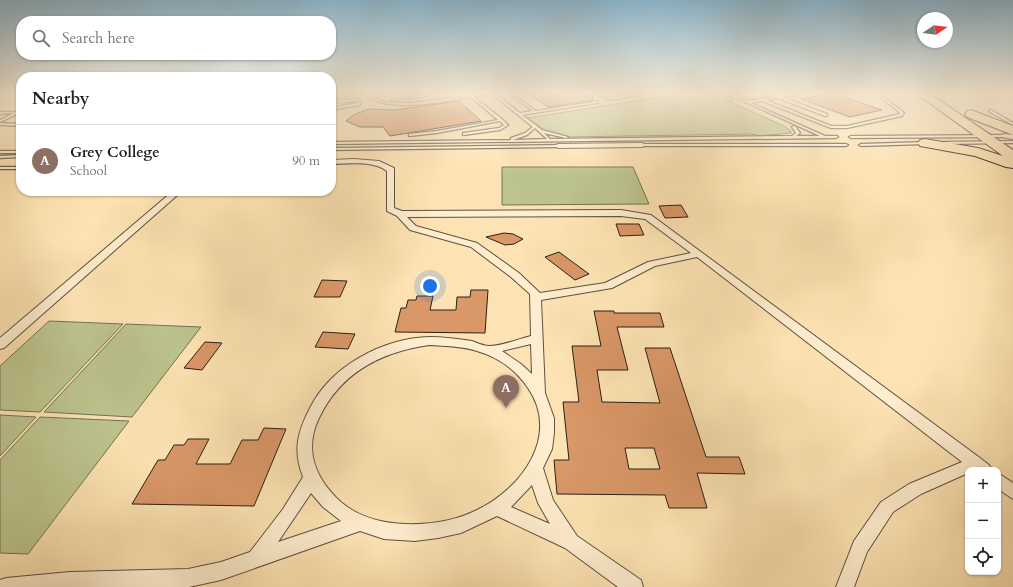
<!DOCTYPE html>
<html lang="en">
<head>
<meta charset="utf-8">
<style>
	:root { --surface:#fff; --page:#f6f6f6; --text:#202124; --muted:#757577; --line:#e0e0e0; --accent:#8f2418 }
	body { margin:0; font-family:Cardo,serif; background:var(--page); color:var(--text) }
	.controls { position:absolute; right:12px; bottom:12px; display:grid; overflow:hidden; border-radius:8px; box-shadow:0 1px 3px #0004 }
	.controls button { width:36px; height:36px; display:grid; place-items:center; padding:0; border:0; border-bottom:1px solid var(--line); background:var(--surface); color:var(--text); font:20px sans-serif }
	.compass { position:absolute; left:917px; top:12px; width:36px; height:36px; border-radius:50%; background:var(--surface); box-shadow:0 1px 3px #0004; rotate:77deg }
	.you { position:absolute; left:430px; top:286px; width:14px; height:14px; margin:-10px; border:3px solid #fff; border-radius:50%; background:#1a73e8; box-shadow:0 0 0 6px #1a73e833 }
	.badge { display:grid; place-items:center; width:26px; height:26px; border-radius:50%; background:var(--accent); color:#fff; font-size:13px; font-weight:700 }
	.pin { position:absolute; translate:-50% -33px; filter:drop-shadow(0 1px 2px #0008) }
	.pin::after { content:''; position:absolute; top:21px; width:14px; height:12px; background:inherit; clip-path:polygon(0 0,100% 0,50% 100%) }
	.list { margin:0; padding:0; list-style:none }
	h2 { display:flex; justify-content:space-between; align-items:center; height:52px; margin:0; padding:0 16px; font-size:17px }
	h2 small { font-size:13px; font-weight:400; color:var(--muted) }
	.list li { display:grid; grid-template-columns:26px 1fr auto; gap:12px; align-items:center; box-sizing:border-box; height:72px; padding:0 16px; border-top:1px solid var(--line) }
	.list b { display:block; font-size:15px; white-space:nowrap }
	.list p { margin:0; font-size:13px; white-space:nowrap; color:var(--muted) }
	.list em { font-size:13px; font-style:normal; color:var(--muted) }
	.icon { flex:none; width:22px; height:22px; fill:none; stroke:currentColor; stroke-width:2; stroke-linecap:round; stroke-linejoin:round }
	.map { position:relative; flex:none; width:1013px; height:587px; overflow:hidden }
	.search { position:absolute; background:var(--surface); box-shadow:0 1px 3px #0004; left:16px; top:16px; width:320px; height:44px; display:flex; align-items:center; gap:10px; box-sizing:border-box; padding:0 14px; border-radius:16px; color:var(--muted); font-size:15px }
	.panel { position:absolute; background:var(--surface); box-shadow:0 1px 3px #0004; left:16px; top:72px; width:320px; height:124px; border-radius:16px }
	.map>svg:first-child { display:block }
	.green { fill:#bdc48e; stroke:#747254 }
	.building { fill:#da9767; stroke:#2a1f19; fill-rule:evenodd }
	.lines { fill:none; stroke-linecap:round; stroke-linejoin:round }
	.lane-casing { stroke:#5f5040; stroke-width:2.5 }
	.street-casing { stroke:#5f5040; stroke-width:2 }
	.highway-casing { stroke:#2a1f19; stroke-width:2 }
	.lane { fill:#feedce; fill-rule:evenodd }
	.street { fill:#feedce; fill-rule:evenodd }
	.highway { fill:#fde3b3; fill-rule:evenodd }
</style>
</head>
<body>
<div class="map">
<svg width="1013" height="587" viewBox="0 0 1013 587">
	<rect width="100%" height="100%" fill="#fde3b3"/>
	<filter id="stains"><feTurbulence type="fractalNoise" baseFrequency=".005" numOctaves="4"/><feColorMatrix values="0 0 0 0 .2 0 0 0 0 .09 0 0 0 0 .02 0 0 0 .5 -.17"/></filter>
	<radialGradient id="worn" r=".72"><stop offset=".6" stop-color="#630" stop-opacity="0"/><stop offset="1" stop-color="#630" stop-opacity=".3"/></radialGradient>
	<path class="green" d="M679 94H712L784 126 791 131V133L760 136 751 134 567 137 546 131 527 118Z
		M502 167H633L649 204 502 205Z
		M49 321 123 324 40 412 0 410V366Z
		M126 324 201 327 132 417 44 412Z
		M0 415 36 417 0 456Z
		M40 417 129 421 28 554 0 553V460Z"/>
	<path class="building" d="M529 94H592L593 100 548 107Z
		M827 94H835L882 110 850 117 801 99Z
		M459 101 481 121 390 136 383 127H360L346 121 353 115 369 109 395 110Z
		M681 205 688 217 665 218 659 206Z
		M616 224H639L644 235 620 236Z
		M504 233 513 234 523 239 514 244 505 245 486 237Z
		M559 252 589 274 575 280 545 257Z
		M322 280 347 281 340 297H314Z
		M471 290H488L485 333 395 332 401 308H406L408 300H416L417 296H433L430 310H456L457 297H470Z
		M594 311H614V313H660L664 327H617L628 370H597L602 402 660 403 645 348H670L706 457H739L745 474 697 473 707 508H669L665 495 557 494 554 460H569L563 402H579L572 346H601ZM625 448H654L660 469H629Z
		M323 332 355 334 348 349 315 347Z
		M205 342 222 343 202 370 184 368Z
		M264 428 286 429 254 506 132 504 158 460H165L174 445H184L188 439H209L196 464H230L242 440H258Z"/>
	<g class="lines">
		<g class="lane-casing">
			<path id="lane" d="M348 94H355L331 98V96Z
				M371 94H373V98L381 101 394 103H410L444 99 480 94H487L474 97 502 119 508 125 500 130 464 135H463V133L499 128 504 125 500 121 437 133 410 136H409V134L437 131 498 120 471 97C440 102 400 111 370 99Z
				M430 94H437L393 101 391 100Z
				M492 94H495L520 113 533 111 509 94H512L536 111 598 101V103H597L522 115 542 130 568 137 566 138 544 133 550 139 792 136 796 133 792 127 794 126H795L800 133 796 136H820L728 94H731L748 101 790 94H796L782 97 827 114V116H825L778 98 766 100 831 126H847L900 114V113L899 112 877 94H880L904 113 902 116 847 128H831L762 101 751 103 825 136H837L838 137 836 138 331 144V142L511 140V138L525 133 533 127ZM535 128 547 139 513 140 527 135Z
				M595 94H599L611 98 640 94H646L611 100Z
				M719 94H722L732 99 730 100Z
				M356 99 360 103V105L331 110V108L357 103 355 101 331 103V101Z
				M21 110V112L0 122V120L14 113 0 114V112H17Z
				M991 110 1013 123V125L990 112 989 111Z
				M0 123 21 124V126L0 125Z
				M1005 135V137H1004L851 138 849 137 851 136Z
				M1013 141V143H1012L942 144 940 143 942 142Z
				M925 142H926V144L861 146 859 145 861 144Z
				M639 144H846L848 145 846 146H640L638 145Z
				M559 145 560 146 558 147 331 150V148Z
				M0 151H21V153H0Z
				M21 155V157L0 158V156Z
				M0 167H21V169H0Z"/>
		</g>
		<g class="street-casing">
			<path id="street" d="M1004 134 1013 135V139L1002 137V135Z
				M640 143H643V147L558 148 554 146 558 144Z
				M354 159 379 161 394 168V208L402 211 621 210 651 215 980 458 989 465 992 470H968V473L921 494 893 512 867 552 854 587H836L854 541 881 502 909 484 962 462 697 257 655 266 612 288 541 300 545 393 554 418V433L552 449 543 468 553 500 577 536 641 580 643 587H618L565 548 497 516 461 533 438 538 415 541 384 539 360 531 221 580 189 587H0V580L6 578 70 572 188 569 221 562 250 552 283 509 303 477C293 451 297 433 310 408 331 366 383 338 430 337 443 337 458 339 472 341 477 343 484 346 489 346 501 346 519 339 531 336L530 294 511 277 471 247 410 230 397 216 387 211V171C372 160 349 164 331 164V160ZM621 216 645 219 691 253 648 262 605 283 540 293 519 273 477 243 416 226 407 217ZM531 344 532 374 521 364 502 351ZM429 345C445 346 461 346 477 351 498 357 516 370 528 388 561 436 521 489 477 510 455 521 429 525 405 524 377 523 349 514 331 492 312 470 306 445 319 418 341 372 381 352 429 345ZM532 485 538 503 550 524 511 507ZM311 493 323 507 341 521 278 542Z
				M173 191H182L4 348 0 349V338Z
				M998 473 1013 483V499L998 489Z"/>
		</g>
		<g class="highway-casing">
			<path id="highway" d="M917 94H930L1013 150V168L1006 167 975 156 920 146 918 143 920 140 925 139 978 148 1003 156Z
				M971 110 1013 126V135L967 117 965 114 967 111Z"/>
		</g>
		<use href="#lane" class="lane"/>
		<use href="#street" class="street"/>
		<use href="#highway" class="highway"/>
	</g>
	<linearGradient id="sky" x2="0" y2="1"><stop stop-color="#8bb8d1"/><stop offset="0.53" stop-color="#fef2dd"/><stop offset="1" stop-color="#fef2dd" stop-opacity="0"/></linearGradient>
	<rect width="1013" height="176" fill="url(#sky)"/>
	<rect width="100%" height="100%" filter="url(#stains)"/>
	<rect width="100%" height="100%" fill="url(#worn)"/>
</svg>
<div class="controls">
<button>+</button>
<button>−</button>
<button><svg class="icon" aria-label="locate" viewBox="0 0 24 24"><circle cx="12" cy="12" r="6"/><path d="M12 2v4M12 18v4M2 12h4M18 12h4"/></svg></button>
</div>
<svg class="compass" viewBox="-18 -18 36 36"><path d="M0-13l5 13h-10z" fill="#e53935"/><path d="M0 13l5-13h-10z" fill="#757577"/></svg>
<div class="you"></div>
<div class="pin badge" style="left:506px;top:408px;background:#8d6e63">A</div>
<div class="search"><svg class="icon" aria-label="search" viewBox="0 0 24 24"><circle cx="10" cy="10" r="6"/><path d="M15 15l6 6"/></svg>Search here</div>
<section class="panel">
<h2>Nearby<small></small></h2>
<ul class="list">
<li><span class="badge" style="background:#8d6e63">A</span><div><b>Grey College</b><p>School</p></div><em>90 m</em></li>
</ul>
</section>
</div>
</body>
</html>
